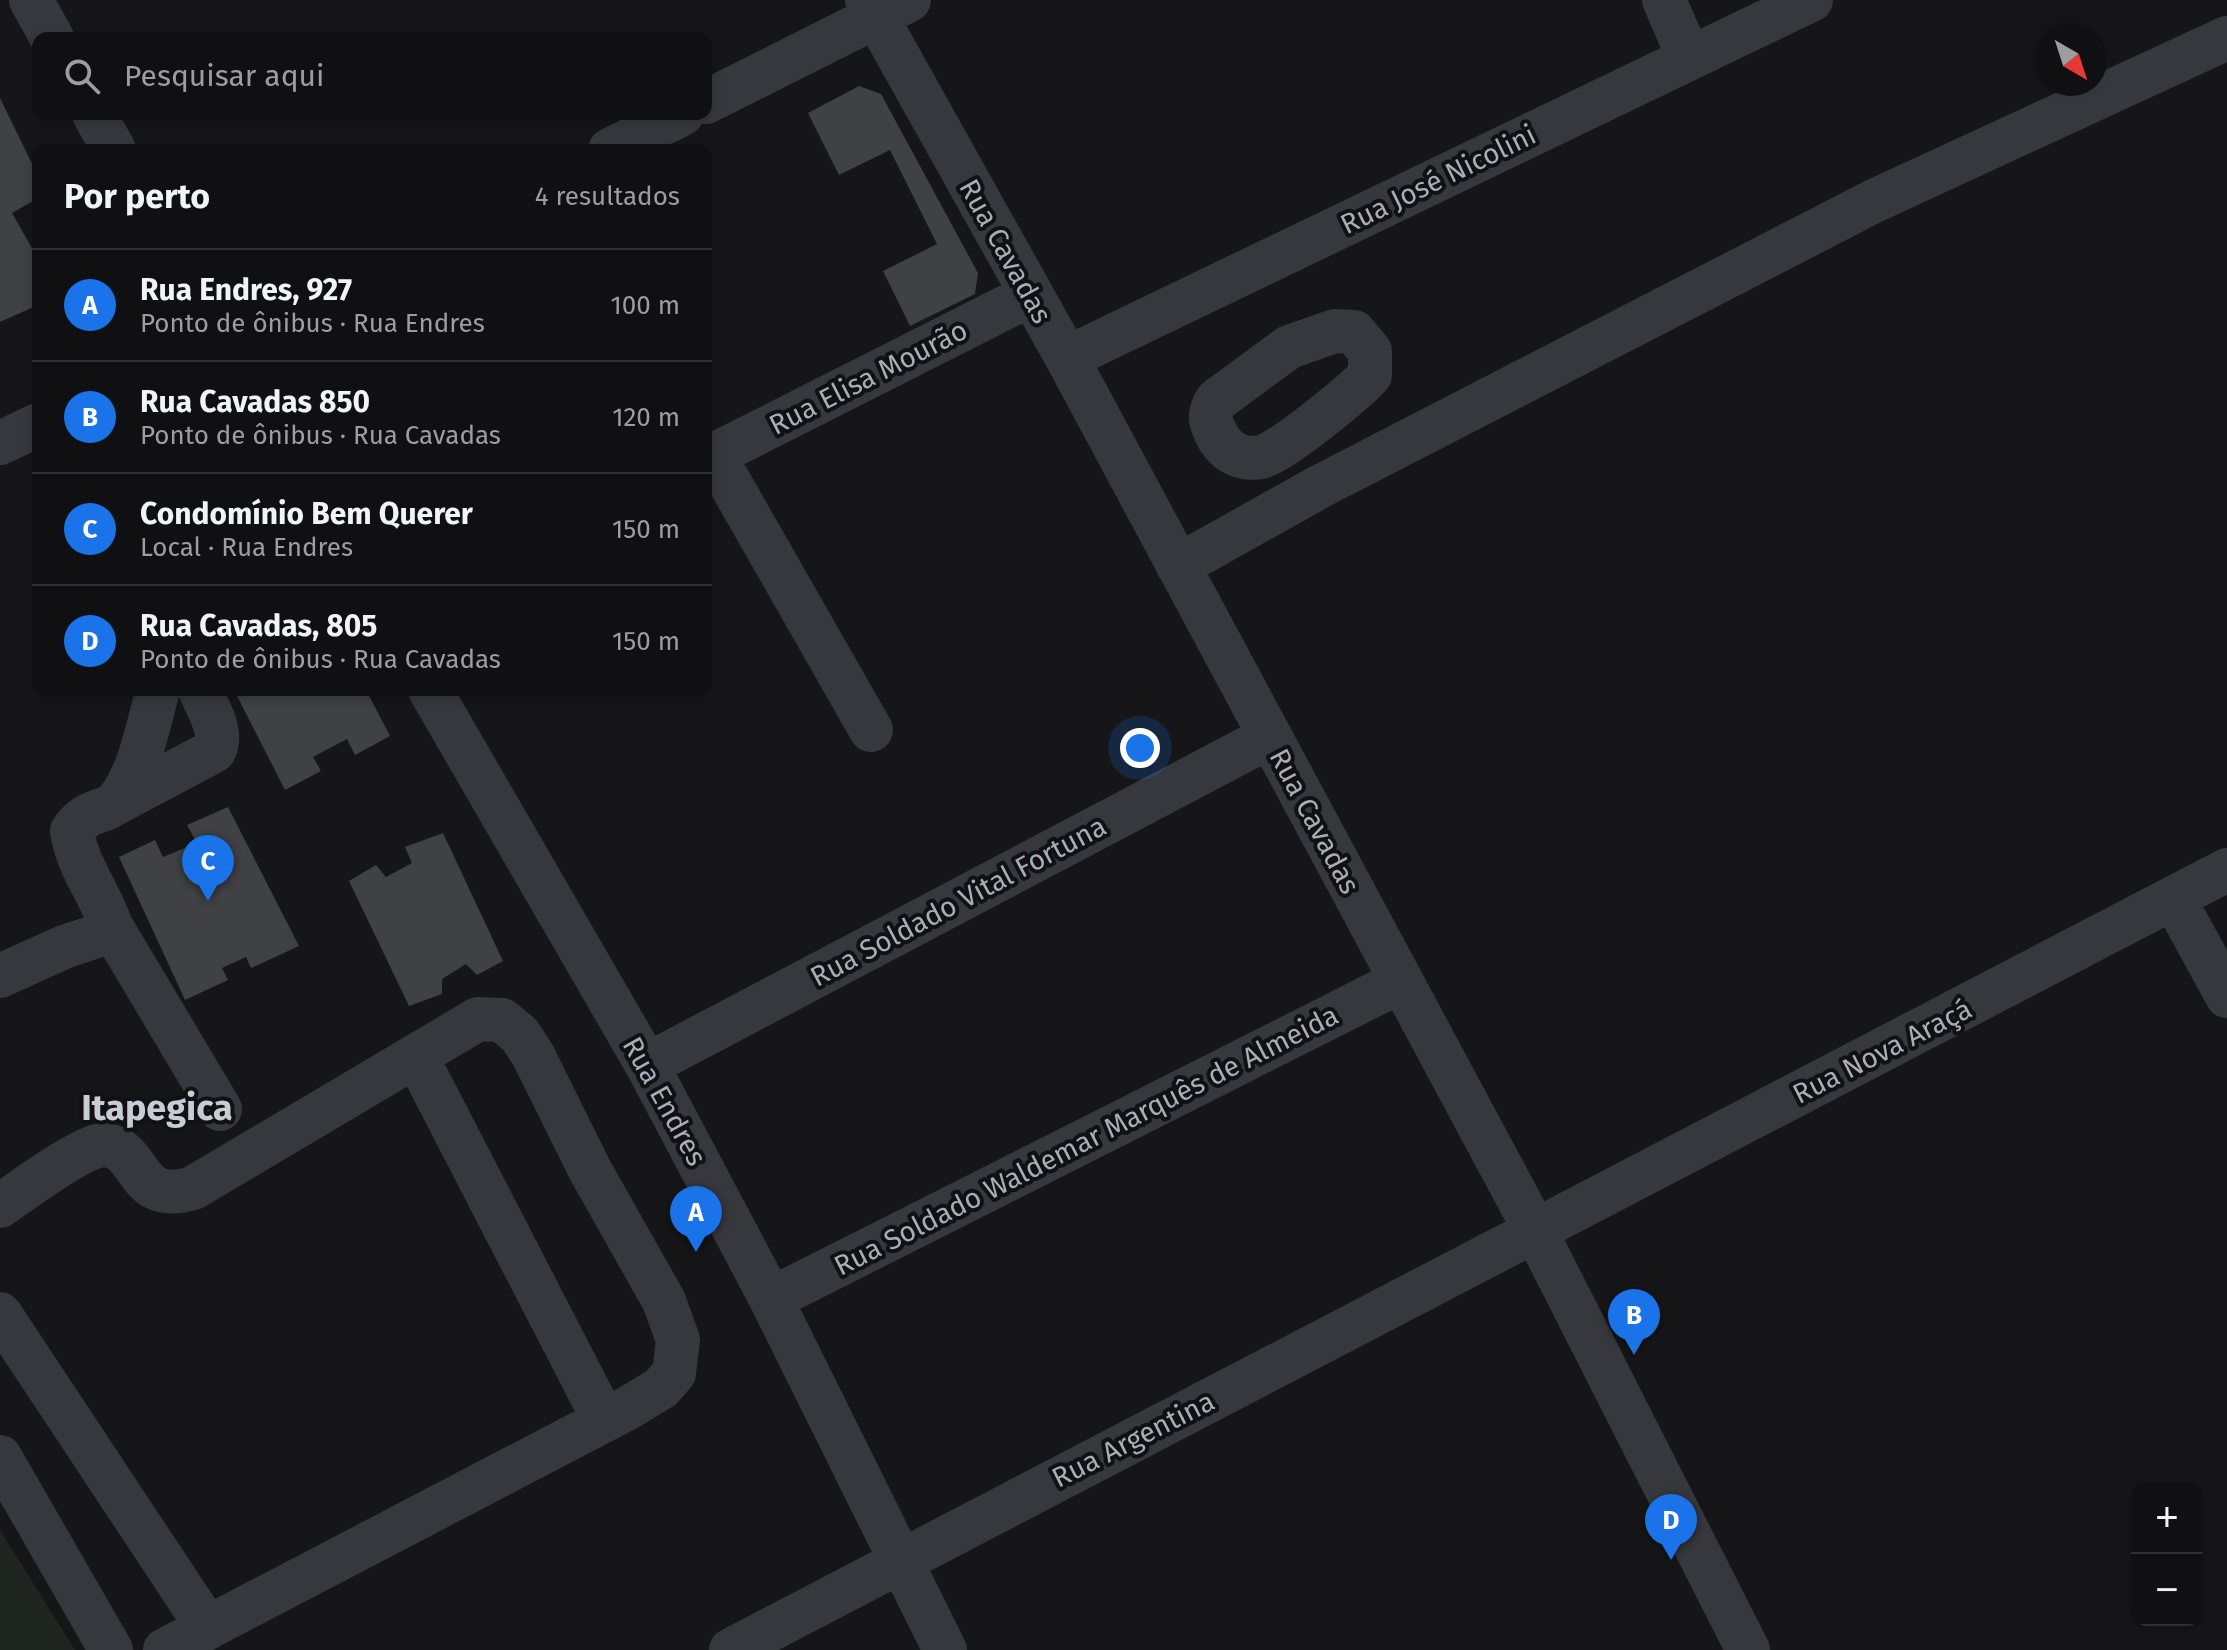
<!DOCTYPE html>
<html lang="pt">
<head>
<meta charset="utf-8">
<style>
	:root { --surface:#101012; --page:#1e1e20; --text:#f1f3f6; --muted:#9c9d9f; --line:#303032; --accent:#1a73e8 }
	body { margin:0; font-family:"Fira Sans",sans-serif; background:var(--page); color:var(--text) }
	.controls { position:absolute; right:24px; bottom:24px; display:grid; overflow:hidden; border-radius:16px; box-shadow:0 4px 12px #0003 }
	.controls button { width:72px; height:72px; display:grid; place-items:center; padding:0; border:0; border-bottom:2px solid var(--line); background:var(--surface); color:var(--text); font:40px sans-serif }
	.compass { position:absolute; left:2035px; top:24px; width:72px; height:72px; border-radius:50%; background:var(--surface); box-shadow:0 4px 12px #0003; rotate:141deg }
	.you { position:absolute; left:1140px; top:748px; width:28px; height:28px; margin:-20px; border:6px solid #fff; border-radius:50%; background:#1a73e8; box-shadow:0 0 0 12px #1a73e833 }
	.badge { display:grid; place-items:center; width:52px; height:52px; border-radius:50%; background:var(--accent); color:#fff; font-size:26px; font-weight:700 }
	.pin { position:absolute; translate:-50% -66px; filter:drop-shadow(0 2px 4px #0008) }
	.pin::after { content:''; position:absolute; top:42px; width:28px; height:24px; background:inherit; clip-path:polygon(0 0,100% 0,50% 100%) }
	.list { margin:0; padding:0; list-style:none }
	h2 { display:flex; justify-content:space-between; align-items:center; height:104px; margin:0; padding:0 32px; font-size:34px }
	h2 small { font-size:26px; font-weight:400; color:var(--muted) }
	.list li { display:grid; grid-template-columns:52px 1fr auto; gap:24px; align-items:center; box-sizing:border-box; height:112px; padding:0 32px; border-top:2px solid var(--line) }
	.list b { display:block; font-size:30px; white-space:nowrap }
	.list p { margin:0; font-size:26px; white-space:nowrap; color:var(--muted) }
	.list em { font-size:26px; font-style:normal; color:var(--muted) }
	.icon { flex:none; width:44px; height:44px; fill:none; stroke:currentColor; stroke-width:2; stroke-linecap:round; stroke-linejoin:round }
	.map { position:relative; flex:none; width:2227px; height:1650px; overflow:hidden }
	.search { position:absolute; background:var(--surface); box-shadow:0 4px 12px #0003; left:32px; top:32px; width:680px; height:88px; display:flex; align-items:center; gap:20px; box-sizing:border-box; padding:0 28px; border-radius:16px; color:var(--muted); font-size:30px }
	.panel { position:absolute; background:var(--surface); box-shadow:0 4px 12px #0003; left:32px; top:144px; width:680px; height:552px; border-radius:16px }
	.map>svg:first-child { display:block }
	.green { fill:#1e261f }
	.building { fill:#404145 }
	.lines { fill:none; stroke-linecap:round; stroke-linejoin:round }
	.minor { stroke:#37383d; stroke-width:44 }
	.labels { text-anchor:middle; stroke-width:8; stroke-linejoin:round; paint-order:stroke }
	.street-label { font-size:28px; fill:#a8adb8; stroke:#111113 }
	.district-label { font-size:36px; font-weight:bold; fill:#c9ccd4; stroke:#111113 }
</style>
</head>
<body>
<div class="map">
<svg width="2227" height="1650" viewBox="0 0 2227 1650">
	<rect width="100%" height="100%" fill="#161618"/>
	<path class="green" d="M0 1530 75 1650H0Z"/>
	<path class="building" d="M859 86 881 94 978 273 975 294 910 326 883 271 937 244 890 150 839 175 808 113Z
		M0 98 38 176V198L12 213 38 259V305L0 322Z
		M234 690H366L390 736 355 755 347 739 313 757 321 771 285 790Z
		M228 807 299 946 251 968 246 957 222 968 228 980 185 1000 119 857 155 840 163 857 197 843 187 825Z
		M443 833 503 961 477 975 466 964 442 979V994L409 1006 349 881 376 865 386 877 412 863 405 847Z"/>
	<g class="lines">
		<path class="minor" d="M31 0 52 38
			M867 0 1067 358 1535 1230 1748 1650
			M1664 0 1689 58
			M706 102 909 0
			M94 114 114 150
			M610 150 682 114
			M1335 331 1354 332 1370 351V375C1356 391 1278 455 1261 457 1243 460 1229 454 1219 439 1210 423 1207 415 1217 400L1289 347Z
			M1067 358 1811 0
			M0 443 38 425
			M714 455 871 730
			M706 459 1030 295
			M1178 566 1319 487 1874 201 2227 38
			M430 690 647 1065 771 1299 945 1650
			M116 803 214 751C224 732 208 709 200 690
			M2174 899 2227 996
			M111 926 220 1109
			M0 976 64 947 97 936 111 926C100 893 77 866 72 831 88 807 104 815 117 801 140 774 148 724 158 690
			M416 1056 604 1420
			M647 1065 1269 737
			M0 1206C19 1193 88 1141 107 1145 145 1152 133 1206 193 1188L478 1019 502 1020 520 1035 533 1055 590 1170 664 1301 678 1340 674 1373 661 1388 628 1408 165 1650
			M771 1299 1401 981
			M0 1314 208 1628
			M0 1457 111 1650
			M731 1650 2227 870"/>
	</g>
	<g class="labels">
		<g class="street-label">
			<text transform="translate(1438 179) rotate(-26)" y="10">Rua José Nicolini</text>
			<text transform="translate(1006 251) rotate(61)" y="10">Rua Cavadas</text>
			<text transform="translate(868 377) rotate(-27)" y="10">Rua Elisa Mourão</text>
			<text transform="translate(1315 821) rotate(62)" y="10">Rua Cavadas</text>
			<text transform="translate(958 901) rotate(-28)" y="10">Rua Soldado Vital Fortuna</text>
			<text transform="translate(1882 1051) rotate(-27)" y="10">Rua Nova Araçá</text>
			<text transform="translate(665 1101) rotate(61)" y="10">Rua Endres</text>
			<text transform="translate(1086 1140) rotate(-27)" y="10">Rua Soldado Waldemar Marquês de Almeida</text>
			<text transform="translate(1133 1439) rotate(-27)" y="10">Rua Argentina</text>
		</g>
		<g class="district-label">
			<text x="157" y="1120">Itapegica</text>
		</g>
	</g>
</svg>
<div class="controls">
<button>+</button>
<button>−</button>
</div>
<svg class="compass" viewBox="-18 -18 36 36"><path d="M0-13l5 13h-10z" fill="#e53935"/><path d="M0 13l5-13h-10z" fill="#9c9d9f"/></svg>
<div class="you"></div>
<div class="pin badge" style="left:696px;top:1252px">A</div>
<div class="pin badge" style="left:1634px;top:1355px">B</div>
<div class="pin badge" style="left:208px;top:901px">C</div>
<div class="pin badge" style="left:1671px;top:1560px">D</div>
<div class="search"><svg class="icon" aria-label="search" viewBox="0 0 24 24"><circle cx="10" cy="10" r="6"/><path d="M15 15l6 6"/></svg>Pesquisar aqui</div>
<section class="panel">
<h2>Por perto<small>4 resultados</small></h2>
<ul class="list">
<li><span class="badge">A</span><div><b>Rua Endres, 927</b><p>Ponto de ônibus · Rua Endres</p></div><em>100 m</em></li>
<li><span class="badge">B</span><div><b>Rua Cavadas 850</b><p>Ponto de ônibus · Rua Cavadas</p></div><em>120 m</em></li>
<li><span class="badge">C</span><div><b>Condomínio Bem Querer</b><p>Local · Rua Endres</p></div><em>150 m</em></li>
<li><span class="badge">D</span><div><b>Rua Cavadas, 805</b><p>Ponto de ônibus · Rua Cavadas</p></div><em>150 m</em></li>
</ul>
</section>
</div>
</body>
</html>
